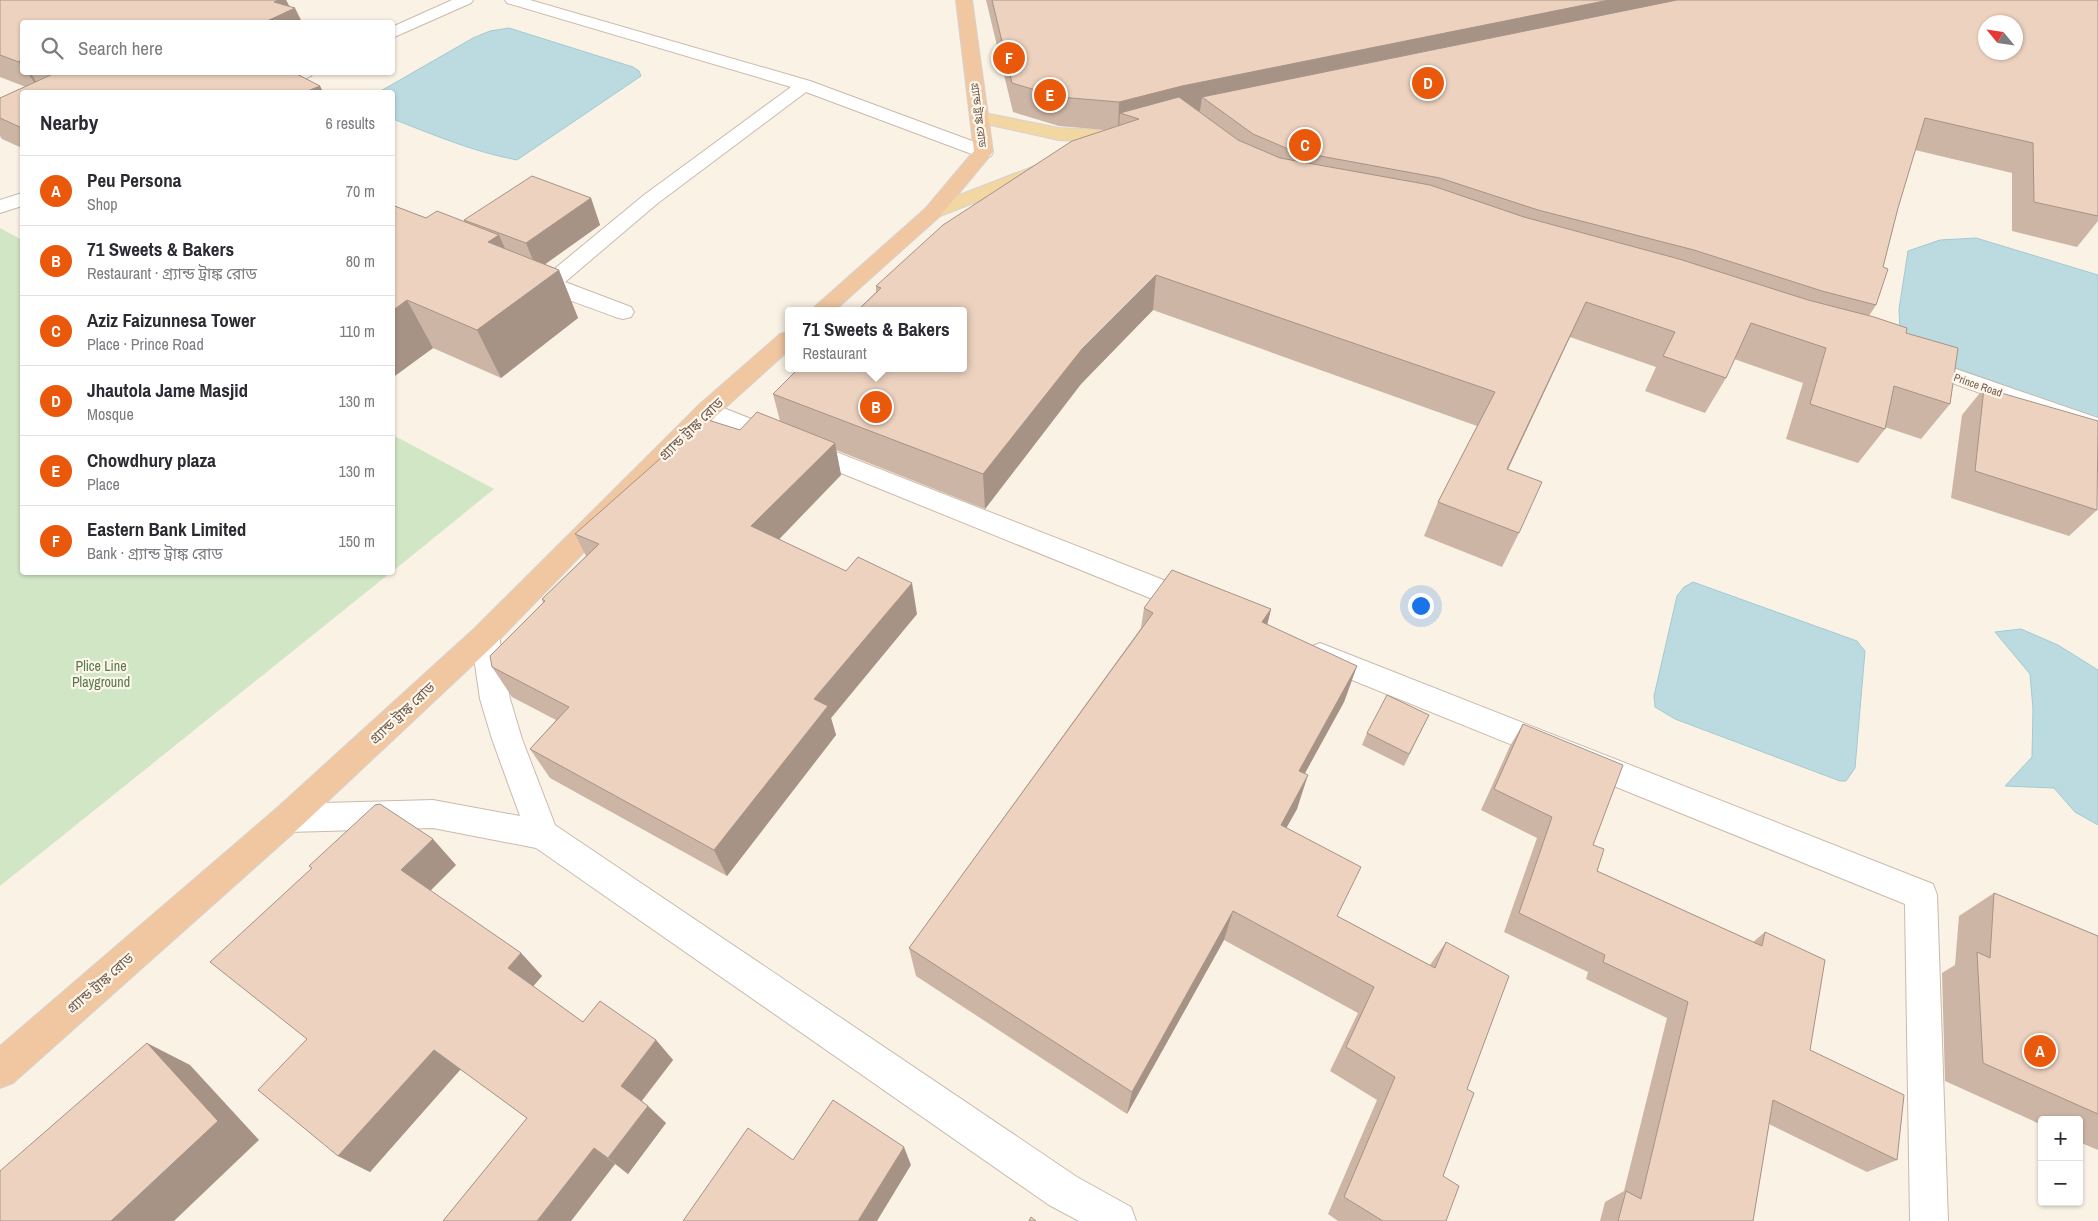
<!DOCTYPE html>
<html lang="en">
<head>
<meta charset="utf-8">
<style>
	:root { --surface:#fff; --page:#f7f7f7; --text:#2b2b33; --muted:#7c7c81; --line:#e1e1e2; --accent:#ea580c }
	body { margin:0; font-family:"Archivo Narrow","Noto Sans Bengali",sans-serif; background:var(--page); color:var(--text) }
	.controls { position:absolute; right:15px; bottom:15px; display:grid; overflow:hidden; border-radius:5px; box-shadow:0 1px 4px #0004 }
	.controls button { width:45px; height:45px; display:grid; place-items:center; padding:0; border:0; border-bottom:1px solid var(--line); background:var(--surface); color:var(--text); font:25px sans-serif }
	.compass { position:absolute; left:1978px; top:15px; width:45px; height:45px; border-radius:50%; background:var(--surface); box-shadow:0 1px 4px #0004; rotate:299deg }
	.you { position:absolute; left:1420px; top:605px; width:18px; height:18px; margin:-12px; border:4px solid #fff; border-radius:50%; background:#1a73e8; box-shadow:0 0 0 8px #1a73e833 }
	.badge { display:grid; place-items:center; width:32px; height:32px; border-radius:50%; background:var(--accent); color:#fff; font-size:16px; font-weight:700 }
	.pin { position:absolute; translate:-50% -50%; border:2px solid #fff; box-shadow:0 1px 5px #0006 }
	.popup { position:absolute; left:785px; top:307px; width:182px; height:65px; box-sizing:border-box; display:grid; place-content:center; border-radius:5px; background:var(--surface); filter:drop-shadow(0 1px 4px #0005); font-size:16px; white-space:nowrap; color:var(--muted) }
	.popup b { font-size:19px; color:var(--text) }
	.popup::after { content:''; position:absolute; left:50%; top:100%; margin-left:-10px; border:10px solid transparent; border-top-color:var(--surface) }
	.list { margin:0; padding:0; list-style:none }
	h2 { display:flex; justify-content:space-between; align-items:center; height:65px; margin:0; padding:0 20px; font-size:21px }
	h2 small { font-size:16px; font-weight:400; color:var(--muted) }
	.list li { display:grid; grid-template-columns:32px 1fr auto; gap:15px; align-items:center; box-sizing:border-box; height:70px; padding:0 20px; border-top:1px solid var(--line) }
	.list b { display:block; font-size:19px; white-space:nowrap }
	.list p { margin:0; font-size:16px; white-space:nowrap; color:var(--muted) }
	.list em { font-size:16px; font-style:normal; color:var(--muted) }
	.icon { flex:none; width:28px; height:28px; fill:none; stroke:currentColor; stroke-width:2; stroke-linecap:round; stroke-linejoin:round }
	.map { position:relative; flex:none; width:2098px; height:1221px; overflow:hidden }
	.search { position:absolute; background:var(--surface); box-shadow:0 1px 4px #0004; left:20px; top:20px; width:375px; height:55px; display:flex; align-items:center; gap:12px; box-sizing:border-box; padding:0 18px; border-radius:5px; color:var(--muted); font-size:19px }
	.panel { position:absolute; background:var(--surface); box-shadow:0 1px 4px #0004; left:20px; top:90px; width:375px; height:485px; border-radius:5px }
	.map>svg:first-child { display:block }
	.green { fill:#d1e6c5 }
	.water { fill:#bbdbe1; stroke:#a2cad2 }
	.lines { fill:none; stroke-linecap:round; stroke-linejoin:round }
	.minor-casing { stroke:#cabaac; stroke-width:2 }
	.primary-casing { stroke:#d7d1cd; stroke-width:2 }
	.trunk-casing { stroke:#d7d1cd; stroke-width:2 }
	.minor { fill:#fff; fill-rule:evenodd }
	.primary { fill:#f3d7a3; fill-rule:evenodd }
	.trunk { fill:#f1c7a2; fill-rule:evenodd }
	.wall { fill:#ccb5a4 }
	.shaded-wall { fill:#a69386 }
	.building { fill:#edd2bf; stroke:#a69386; fill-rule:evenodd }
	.labels { text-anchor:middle; stroke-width:4.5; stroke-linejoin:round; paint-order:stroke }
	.far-street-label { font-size:11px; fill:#705a4c; stroke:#fdf6ea }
	.street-label { font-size:14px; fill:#705a4c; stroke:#fdf6ea }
	.park-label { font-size:14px; fill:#567a49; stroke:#fdf6ea }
</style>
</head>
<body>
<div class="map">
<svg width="2098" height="1221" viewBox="0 0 2098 1221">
	<rect width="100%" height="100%" fill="#faf2e5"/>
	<path class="green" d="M0 228 22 240V572L390 573 0 886Z
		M393 435 494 489 393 571Z"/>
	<path class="water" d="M509 28 633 67 639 71 641 76 517 160C474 152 434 135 393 119L392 92H379L473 38 490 31Z
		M1976 238 2098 275V418L1913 353 1900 332 1899 309 1908 251 1940 240Z
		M1693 582 1857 641 1865 651 1855 768 1846 781H1840L1675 719 1655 707 1654 696 1677 596 1684 587Z
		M2021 629 2058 645 2098 670V825L2075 812 2054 788 2005 786 2032 757 2033 709 2030 674 1995 632Z"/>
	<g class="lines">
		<g class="minor-casing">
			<path id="minor" d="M452 0H473L471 3 392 38V27Z
				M505 0H530L810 81 991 148 993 152 991 156 984 158 977 156 806 92 658 203 565 282 631 307 634 312 631 317 623 319 615 317C599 310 532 289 524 278L527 273 535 272 547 275 644 195 791 87 507 3Z
				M290 72H313L311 76 274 92H252L255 88Z
				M22 193V206L0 213V200Z
				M1918 356 2098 418V435L1910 368 1907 363 1910 358Z
				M708 402 1202 595 1206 603 1202 611 1192 614 1182 611 700 416 696 410 700 404Z
				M485 625 495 628 499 636 510 699 522 739 555 825 1077 1177 1131 1207 1136 1221H1079L1049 1205 536 848 433 828 288 832 277 828 272 818 277 808 288 804 433 800 520 816 492 739 480 699 471 636 475 628Z
				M1320 643 1933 884 1937 895 1948 1221H1910L1905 904 1310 663 1306 655 1310 647Z"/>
		</g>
		<g class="primary-casing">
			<path id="primary" d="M979 112 1059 128 1124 131 1131 133 1133 137 1131 141 1124 143 1059 140 973 121 970 117 973 113Z
				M1045 162 1052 164 1055 168 1052 172 940 216 933 218 926 216 923 212 926 208Z"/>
		</g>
		<g class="trunk-casing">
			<path id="trunk" d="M956 0H972L993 152 940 216 834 311H810L926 208 974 151Z
				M788 332V351L716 416 495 644 299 828 13 1083 0 1088V1046L277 808 475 628 700 404 780 334Z"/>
		</g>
		<use href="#minor" class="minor"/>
		<use href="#primary" class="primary"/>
		<use href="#trunk" class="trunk"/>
	</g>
	<path class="wall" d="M0 0H286L290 7 22 22V72H293L320 86 323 92H22V148L2 139 0 136V98L26 87 0 77Z
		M986 0H2098V221L2077 247 2012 231V173L1915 150 1898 208 1883 267 1876 305 1869 316 1906 333 1950 404 1921 439 1885 427V429L1858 463 1786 439 1803 383 1734 359 1726 378 1705 413 1645 391 1656 367 1570 337 1508 469 1519 533 1502 567 1424 536 1438 502 1477 426 1153 310 1081 384 985 509 836 450 841 475 779 539 917 614 831 718 836 735 727 876 550 778 530 749 556 720 512 697 492 667 543 603 542 599 586 556 575 534 740 430 780 421 773 394 876 292V286L1106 130 1059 126 1013 112Z
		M591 198 600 225 545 264 559 270 578 318 501 378 433 348 392 378V205L426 218 465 222 464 220Z
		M1984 388 2097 510 2069 536 1951 498 1962 415Z
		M1144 608 1271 609 1267 625 1357 666 1344 702 1305 773 1297 809 1286 828 1337 916 1430 965 1446 942 1467 1089 1443 1176 1446 1221H1338L1328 1214 1377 1100 1330 1071 1358 1013 1224 940 1127 1114 916 976 909 948 1141 628Z
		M1429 715 1404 766 1362 745 1367 733Z
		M1523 724 1593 845 1597 871 1753 942 1765 932 1810 1050 1897 1160 1867 1172 1769 1124 1753 1221H1600L1605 1202 1624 1191 1667 1018 1586 979 1588 972 1504 932 1537 838 1481 810 1510 746Z
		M456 865 430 891 521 953 542 976 533 986 583 1022 656 1040 673 1060 642 1101 666 1123 628 1174 615 1164 571 1221H443L527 1118 460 1069 370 1172 338 1156 307 1039 312 868Z
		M1994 893 2098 936V1150L2079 1142V1120H2042V1125L1945 1081 1942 973 1955 965 1959 916Z"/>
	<path class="shaded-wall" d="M278 0H286L291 10 295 8 302 22H265L274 2Z
		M1609 0H1734L1202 97 1200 111 1180 115 1139 119 1120 113 1119 131H1118L1119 102 1182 86Z
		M22 57V66L19 62Z
		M27 72H30L42 91 41 92Z
		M320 86 323 92H305Z
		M591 198 600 225 537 270 526 243Z
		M499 235 520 282 488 242Z
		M559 270 578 318 501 378 477 330Z
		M1156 275 1153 310 1081 384 985 509 983 474 1082 349Z
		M407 300 433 348 392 378V311Z
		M1586 302 1570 337 1492 503 1507 469Z
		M835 443 841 475 761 558 751 526Z
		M912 583 917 614 831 718 836 735 727 876 714 850 814 699Z
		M1271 609 1262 646V622Z
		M1357 666 1344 702 1288 804 1299 771Z
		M1308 775 1297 809 1270 857 1281 825Z
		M433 839 456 865 426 895 401 870Z
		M1233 911 1224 940 1127 1114 1132 1092Z
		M521 953 542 976 530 990 508 968Z
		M656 1040 673 1060 639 1104 621 1086Z
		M147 1043 190 1065 259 1140 174 1221H111Z
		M434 1050 461 1069 370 1172 338 1156Z
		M648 1106 666 1123 628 1174 608 1158Z
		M904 1147 911 1165 877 1221H858Z
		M594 1148 615 1164 571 1221H537Z"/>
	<path class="building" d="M0 0H278L274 2 295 8 265 22H22V57L19 62 0 55Z
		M992 0H1609L1182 86 1119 102 1059 97 1012 83Z
		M1677 0H2098V216L2034 202 2033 143 1925 118 1898 208 1883 267 1888 269 1876 305 1822 291 1694 250 1538 210 1440 178 1293 151 1253 134 1202 97ZM1986 22H2016V52H1986Z
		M48 72H293L320 86 305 92H22V128L0 118V98L53 74Z
		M1179 97 1238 140 1280 158 1430 185 1524 217 1679 259 1808 300 1874 317 1907 328 1906 333 1958 348 1950 404 1894 386 1885 429 1810 404 1826 348 1751 323 1726 378 1663 356 1675 332 1586 302 1507 469 1542 482 1519 533 1438 502 1495 392 1156 275 1082 349 983 474 773 394 799 368H964V311H857L881 288 876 286 943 225 1072 141 1139 119 1120 113Z
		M532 176 591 198 526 243 464 220Z
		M392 205 426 218 437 211 499 235 488 242 559 270 477 330 407 300 392 311Z
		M1984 388 2098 421 2097 510 1975 471Z
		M757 412 835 443 751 526 846 571 858 557 912 583 814 699 828 706 714 850 530 749 569 707 492 667 490 656 545 601 542 599 599 544 575 534 705 419 740 430Z
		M1172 570 1271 609 1262 622 1357 666 1299 771 1308 775 1281 825 1361 867 1337 916 1435 968 1446 942 1509 976 1467 1089 1474 1093 1443 1176 1459 1186 1446 1221H1383L1344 1197 1395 1077 1346 1047 1374 987 1233 911 1132 1092 909 948 1153 613 1144 608Z
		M1387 695 1429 715 1409 754 1367 733Z
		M1523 724 1623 765 1593 845 1604 849 1597 871 1762 946 1765 932 1825 960 1810 1050 1904 1095 1897 1160 1773 1100 1753 1221H1618L1626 1191 1641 1199 1688 1002 1603 962 1605 955 1519 913 1552 817 1494 789Z
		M380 804 433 839 401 870 521 953 508 968 583 1022 600 1001 656 1040 621 1086 648 1106 608 1158 594 1148 537 1221H443L527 1118 434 1050 338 1156 258 1090 307 1039 210 962 312 868 309 866 375 805Z
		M1994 893 2098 936V1114L1983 1063 1977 952 1990 958Z
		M147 1043 218 1121 111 1221H0V1171Z
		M833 1100 904 1147 858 1221H683L748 1128 793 1160Z
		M1031 1217 1036 1221H1029Z"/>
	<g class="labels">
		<g class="far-street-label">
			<text transform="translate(979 115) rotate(83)" y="4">গ্র্যান্ড ট্রাঙ্ক রোড</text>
			<text transform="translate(1978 385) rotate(19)" y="4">Prince Road</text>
		</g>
		<g class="street-label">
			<text transform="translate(691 429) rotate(-44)" y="5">গ্র্যান্ড ট্রাঙ্ক রোড</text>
			<text transform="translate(402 713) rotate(-43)" y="5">গ্র্যান্ড ট্রাঙ্ক রোড</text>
			<text transform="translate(100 983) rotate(-41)" y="5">গ্র্যান্ড ট্রাঙ্ক রোড</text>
		</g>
		<g class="park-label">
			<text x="101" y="671">Plice Line<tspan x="101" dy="16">Playground</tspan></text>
		</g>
	</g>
</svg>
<div class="controls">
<button>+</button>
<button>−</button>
</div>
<svg class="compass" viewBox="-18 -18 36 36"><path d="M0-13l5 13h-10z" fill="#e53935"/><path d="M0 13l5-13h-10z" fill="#7c7c81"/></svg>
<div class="you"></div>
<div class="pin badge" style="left:2040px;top:1051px">A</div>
<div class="pin badge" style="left:876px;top:407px">B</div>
<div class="popup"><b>71 Sweets &amp; Bakers</b>Restaurant</div>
<div class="pin badge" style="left:1305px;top:145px">C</div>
<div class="pin badge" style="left:1428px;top:83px">D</div>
<div class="pin badge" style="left:1050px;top:95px">E</div>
<div class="pin badge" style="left:1009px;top:58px">F</div>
<div class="search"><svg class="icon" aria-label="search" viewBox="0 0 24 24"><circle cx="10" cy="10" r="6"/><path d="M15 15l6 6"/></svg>Search here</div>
<section class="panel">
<h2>Nearby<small>6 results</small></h2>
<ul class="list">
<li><span class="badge">A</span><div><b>Peu Persona</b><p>Shop</p></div><em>70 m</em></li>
<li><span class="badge">B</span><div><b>71 Sweets &amp; Bakers</b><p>Restaurant · গ্র্যান্ড ট্রাঙ্ক রোড</p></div><em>80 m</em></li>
<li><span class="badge">C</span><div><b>Aziz Faizunnesa Tower</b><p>Place · Prince Road</p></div><em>110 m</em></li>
<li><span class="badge">D</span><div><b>Jhautola Jame Masjid</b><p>Mosque</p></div><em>130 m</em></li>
<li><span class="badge">E</span><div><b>Chowdhury plaza</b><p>Place</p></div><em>130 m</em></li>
<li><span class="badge">F</span><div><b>Eastern Bank Limited</b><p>Bank · গ্র্যান্ড ট্রাঙ্ক রোড</p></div><em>150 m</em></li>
</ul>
</section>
</div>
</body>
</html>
